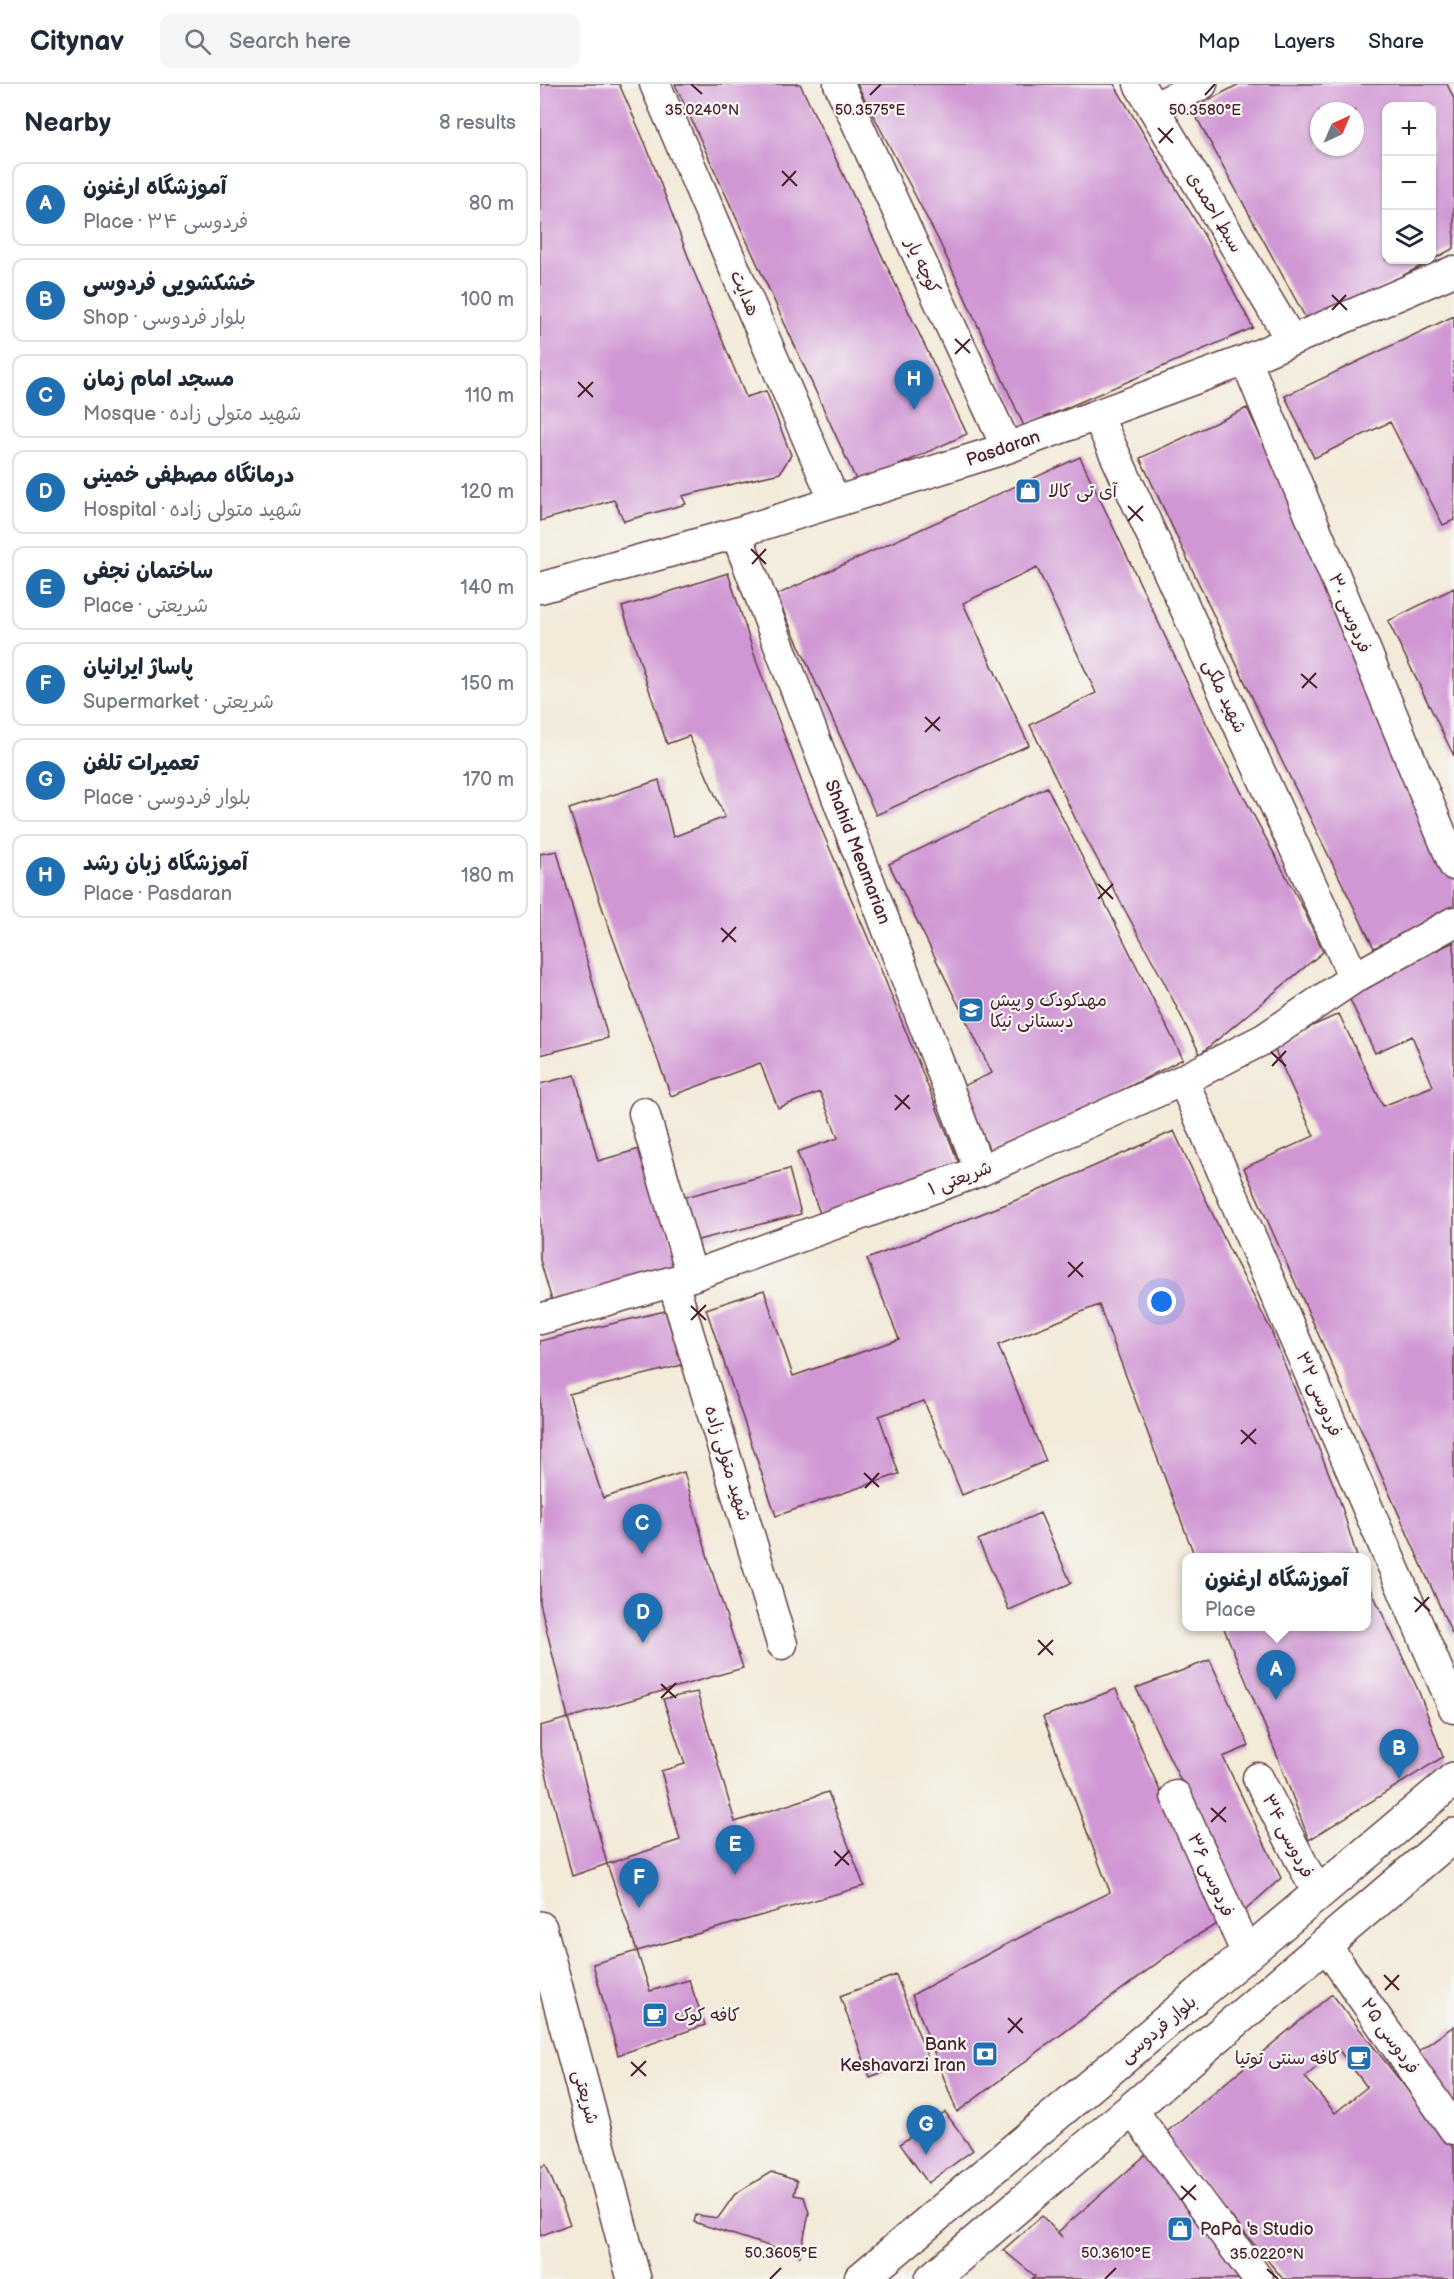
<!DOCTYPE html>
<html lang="en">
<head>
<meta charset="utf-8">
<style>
	:root { --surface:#fff; --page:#f6f6f7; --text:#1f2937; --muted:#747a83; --line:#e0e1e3; --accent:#1f6fb2 }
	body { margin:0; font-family:"Balsamiq Sans","Playpen Sans Arabic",sans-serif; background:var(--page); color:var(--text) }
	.controls { position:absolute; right:18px; top:18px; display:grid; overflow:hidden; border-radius:12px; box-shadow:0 2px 4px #0004 }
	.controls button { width:54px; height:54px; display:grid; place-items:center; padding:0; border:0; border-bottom:2px solid var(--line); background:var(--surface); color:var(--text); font:30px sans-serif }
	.compass { position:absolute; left:770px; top:18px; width:54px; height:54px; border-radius:50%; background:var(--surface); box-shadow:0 2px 4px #0004; rotate:44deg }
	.you { position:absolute; left:622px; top:1218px; width:21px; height:21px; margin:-15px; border:4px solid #fff; border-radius:50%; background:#1a73e8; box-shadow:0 0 0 9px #1a73e833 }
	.badge { display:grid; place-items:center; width:39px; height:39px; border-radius:50%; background:var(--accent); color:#fff; font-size:20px; font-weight:700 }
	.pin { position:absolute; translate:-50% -50px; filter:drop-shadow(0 2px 3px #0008) }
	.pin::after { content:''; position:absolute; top:32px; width:21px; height:18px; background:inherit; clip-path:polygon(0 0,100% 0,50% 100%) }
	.popup { position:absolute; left:642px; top:1469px; width:189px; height:78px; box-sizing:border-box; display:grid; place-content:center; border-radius:12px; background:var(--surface); filter:drop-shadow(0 2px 4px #0005); font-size:20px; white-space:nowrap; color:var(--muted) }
	.popup b { font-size:22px; color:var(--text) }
	.popup::after { content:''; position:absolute; left:50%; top:100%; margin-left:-12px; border:12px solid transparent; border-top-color:var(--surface) }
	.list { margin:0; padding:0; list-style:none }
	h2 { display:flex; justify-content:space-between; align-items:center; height:78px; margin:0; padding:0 24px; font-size:26px }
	h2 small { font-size:20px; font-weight:400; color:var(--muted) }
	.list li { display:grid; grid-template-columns:39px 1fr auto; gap:18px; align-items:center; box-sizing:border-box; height:84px; margin:0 12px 12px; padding:0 12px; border:2px solid var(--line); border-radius:12px }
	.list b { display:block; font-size:22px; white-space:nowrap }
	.list p { margin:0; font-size:20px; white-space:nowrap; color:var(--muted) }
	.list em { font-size:20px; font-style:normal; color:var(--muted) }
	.icon { flex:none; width:33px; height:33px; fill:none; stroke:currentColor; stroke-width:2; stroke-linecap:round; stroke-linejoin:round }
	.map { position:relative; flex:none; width:914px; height:2195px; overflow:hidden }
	header { display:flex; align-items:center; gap:36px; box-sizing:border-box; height:84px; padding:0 30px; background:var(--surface); border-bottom:2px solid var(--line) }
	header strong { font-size:28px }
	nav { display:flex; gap:33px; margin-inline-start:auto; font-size:21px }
	.search { width:420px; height:54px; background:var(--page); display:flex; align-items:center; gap:15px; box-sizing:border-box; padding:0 21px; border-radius:12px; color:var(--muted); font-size:22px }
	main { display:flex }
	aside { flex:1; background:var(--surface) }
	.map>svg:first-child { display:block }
	.building { fill:#d097d4; fill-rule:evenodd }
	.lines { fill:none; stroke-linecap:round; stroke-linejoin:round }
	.minor-casing { stroke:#633d45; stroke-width:33 }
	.secondary-casing { stroke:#633d45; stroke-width:36 }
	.minor { stroke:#fff; stroke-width:30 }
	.secondary { stroke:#fff; stroke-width:33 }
	.ticks { fill:none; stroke:#4a1f2b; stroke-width:2 }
	.labels { text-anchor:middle; stroke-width:4.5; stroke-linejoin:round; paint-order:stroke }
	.street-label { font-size:18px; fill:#4a1f2b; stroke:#f6f6f2 }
	.poi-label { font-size:18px; fill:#4a1f2b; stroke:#f6f6f2; text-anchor:start }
	.ticks-label { font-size:15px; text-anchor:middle; fill:#4a1f2b; stroke:#f6f6f2; stroke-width:4.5; stroke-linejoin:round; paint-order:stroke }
</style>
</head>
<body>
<header>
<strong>Citynav</strong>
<div class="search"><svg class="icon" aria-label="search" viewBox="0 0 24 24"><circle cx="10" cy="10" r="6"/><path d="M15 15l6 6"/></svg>Search here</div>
<nav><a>Map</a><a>Layers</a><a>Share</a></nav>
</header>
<main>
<aside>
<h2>Nearby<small>8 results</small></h2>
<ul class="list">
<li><span class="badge">A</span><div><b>آموزشگاه ارغنون</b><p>Place · فردوسی ۳۴</p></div><em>80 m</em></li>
<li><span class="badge">B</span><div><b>خشکشویی فردوسی</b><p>Shop · بلوار فردوسی</p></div><em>100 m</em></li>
<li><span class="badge">C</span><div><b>مسجد امام زمان</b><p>Mosque · شهید متولی زاده</p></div><em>110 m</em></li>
<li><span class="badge">D</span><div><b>درمانگاه مصطفی خمینی</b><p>Hospital · شهید متولی زاده</p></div><em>120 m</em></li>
<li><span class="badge">E</span><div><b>ساختمان نجفی</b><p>Place · شریعتی</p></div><em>140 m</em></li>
<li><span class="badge">F</span><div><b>پاساژ ایرانیان</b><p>Supermarket · شریعتی</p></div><em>150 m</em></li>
<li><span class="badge">G</span><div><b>تعمیرات تلفن</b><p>Place · بلوار فردوسی</p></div><em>170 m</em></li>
<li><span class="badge">H</span><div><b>آموزشگاه زبان رشد</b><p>Place · Pasdaran</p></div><em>180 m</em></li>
</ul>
</aside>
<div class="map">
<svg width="914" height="2195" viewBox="0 0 914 2195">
	<rect width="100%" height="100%" fill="#f6f6f2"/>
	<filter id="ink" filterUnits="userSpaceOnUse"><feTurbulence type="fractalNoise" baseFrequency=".0167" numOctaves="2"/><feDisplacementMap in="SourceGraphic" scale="12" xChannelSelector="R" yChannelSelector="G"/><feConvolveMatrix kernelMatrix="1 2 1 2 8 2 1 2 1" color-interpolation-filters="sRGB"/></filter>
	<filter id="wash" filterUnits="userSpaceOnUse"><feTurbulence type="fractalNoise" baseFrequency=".008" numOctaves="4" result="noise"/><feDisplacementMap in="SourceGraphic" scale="24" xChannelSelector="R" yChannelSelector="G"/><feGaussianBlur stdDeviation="1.35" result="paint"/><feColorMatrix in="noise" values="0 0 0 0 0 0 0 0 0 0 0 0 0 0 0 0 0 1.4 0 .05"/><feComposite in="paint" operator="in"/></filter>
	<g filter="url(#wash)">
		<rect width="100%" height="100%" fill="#f3ead8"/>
		<g id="blocks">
			<path class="building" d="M0 0H79L106 61 152 183 206 313 226 307 251 371 240 389 142 412 146 420 84 437 74 416 0 437Z
				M135 0H260L427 350 318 400Z
				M317 0H574L664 151 713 244 484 342 399 157Z
				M699 0H907L914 15V164L770 242 652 25ZM846 22H892V176H846ZM779 27H815V63H779Z
				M914 232V436L903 441 850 338 774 374 745 312Z
				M707 324 914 760V824L834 864 740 673 600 374Z
				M540 373 679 666 763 824 783 868 660 970 624 898 536 736 490 641 556 609 497 484 423 519 489 661 336 731 236 511Z
				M188 489 217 579 263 702 331 861 422 1087 284 1140 257 1068 298 1054 280 1008 238 1024 220 979 131 1012 66 835 29 725 119 696 133 753 185 733 149 652 127 660 82 523Z
				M914 504V672L848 537Z
				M507 703 643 975 534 1031 451 1069 421 1003 452 989 349 780Z
				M17 767 68 954 0 971V770Z
				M914 858V1554L704 1084 774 1052 732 960 799 930 843 1022 893 1002 872 952 835 969 807 909Z
				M35 991 58 1077 103 1064 139 1182 13 1220 0 1176V1000Z
				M634 1047 688 1163 730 1244 800 1417 817 1473H655L559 1221 458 1261 506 1377 422 1411 384 1317 339 1332 359 1390 236 1432 166 1225 224 1206 253 1292 359 1255 327 1175 484 1113Z
				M249 1085 261 1130 150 1158 138 1115Z
				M125 1227 142 1281 29 1310 63 1414 144 1388 170 1481 203 1584 28 1634 67 1780 32 1792 0 1665V1642L28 1634 0 1519V1257Z
				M500 1429 531 1499 469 1526 438 1456Z
				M826 1495 879 1608 903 1673 769 1756 736 1669 683 1542H826Z
				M670 1576 709 1662 683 1673 741 1794 699 1832 639 1693 596 1604Z
				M576 1605 642 1758 681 1838 647 1857 417 2028 372 1911 457 1865 570 1808 503 1633Z
				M157 1608 195 1738 288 1708 324 1802 97 1867 67 1780 140 1756 121 1687 145 1680 123 1615Z
				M97 1867 110 1907 149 1896 165 1941 78 1971 53 1880Z
				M356 1891 387 1972 330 1993 300 1912Z
				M792 1910 914 2065V2195H743L623 2051ZM798 1965 827 2003 795 2029 765 1993Z
				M914 1942V2021L876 1969Z
				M405 2028 433 2066 388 2099 360 2060Z
				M610 2067 710 2195H492L495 2192 463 2166 502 2132 523 2154 518 2148Z
				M6 2081 30 2140 0 2152V2083Z
				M231 2088 257 2097 254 2111 264 2113 269 2129 260 2172 154 2138 156 2131 178 2134 195 2110Z"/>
		</g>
	</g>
	<g filter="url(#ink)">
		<use href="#blocks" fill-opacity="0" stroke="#633d45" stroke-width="1.5"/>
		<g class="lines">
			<g class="minor-casing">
				<path id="minor" d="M115 0 295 418
					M299 0 467 364
					M599 0 751 256
					M613 24 662 0
					M706 276 914 781
					M557 331 814 894
					M196 449 440 1087
					M0 504 196 449 467 364 706 276 914 187
					M643 996 914 1624
					M104 1029 152 1192
					M133 1198 242 1560
					M0 1235 152 1192 440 1087 643 996 724 955 814 894 914 838
					M718 1694 778 1810
					M636 1712 707 1870
					M785 1860 914 2045
					M592 2026 718 2195"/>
			</g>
			<g class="secondary-casing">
				<path id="secondary" d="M0 1844 94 2195
					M321 2195 914 1695
					M392 2195 914 1751"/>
			</g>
			<use href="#minor" class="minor"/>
			<use href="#secondary" class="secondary"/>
		</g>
	</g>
	<path class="ticks" d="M151 0 162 10M330 11 341 0M665 11 675 0M618 44 633 59M619 59 633 44M242 87 257 102M242 102 256 87M792 211 807 226M792 226 806 211M415 255 430 269M415 270 430 255M38 298 53 313M38 313 53 298M588 422 603 437M588 437 603 422M211 465 226 480M212 480 226 465M761 590 777 604M762 604 776 589M385 633 400 647M385 648 400 633M558 800 573 815M558 815 573 800M181 844 196 858M182 858 196 843M731 968 746 982M732 982 746 967M355 1011 370 1025M355 1026 369 1011M528 1178 543 1193M528 1193 543 1178M151 1222 166 1236M151 1236 166 1221M701 1346 716 1360M701 1360 716 1345M324 1389 339 1403M325 1404 339 1389M874 1513 890 1527M875 1528 889 1513M498 1556 513 1571M498 1571 513 1556M121 1600 136 1614M121 1614 136 1599M671 1724 686 1738M671 1738 686 1723M294 1767 309 1781M295 1782 309 1767M844 1891 859 1906M845 1906 859 1891M468 1934 483 1949M468 1949 482 1934M91 1978 106 1992M91 1992 106 1977M641 2102 656 2116M641 2116 656 2101M727 2185 738 2195M230 2195 241 2184M565 2195 576 2184"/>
	<defs>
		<g id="shop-square" transform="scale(1.35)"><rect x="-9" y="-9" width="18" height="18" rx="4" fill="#1f6fb2" stroke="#f6f6f2"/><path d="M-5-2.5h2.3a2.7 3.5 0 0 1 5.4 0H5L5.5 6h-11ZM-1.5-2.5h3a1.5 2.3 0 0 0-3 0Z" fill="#fff"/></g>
		<g id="school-square" transform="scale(1.35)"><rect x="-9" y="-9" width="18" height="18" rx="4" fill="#1f6fb2" stroke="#f6f6f2"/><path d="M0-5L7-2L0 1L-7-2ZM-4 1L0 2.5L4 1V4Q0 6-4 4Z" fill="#fff"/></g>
		<g id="cafe-square" transform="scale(1.35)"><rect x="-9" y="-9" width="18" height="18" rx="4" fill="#1f6fb2" stroke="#f6f6f2"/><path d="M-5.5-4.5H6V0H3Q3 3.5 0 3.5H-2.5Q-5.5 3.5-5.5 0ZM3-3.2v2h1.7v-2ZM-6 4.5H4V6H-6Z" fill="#fff"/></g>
		<g id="bank-square" transform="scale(1.35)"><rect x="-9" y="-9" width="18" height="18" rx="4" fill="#1f6fb2" stroke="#f6f6f2"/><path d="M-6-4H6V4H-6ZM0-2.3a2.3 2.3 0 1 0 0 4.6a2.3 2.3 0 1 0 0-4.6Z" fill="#fff"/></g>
	</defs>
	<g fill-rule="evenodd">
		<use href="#shop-square" x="488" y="407"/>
		<use href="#school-square" x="431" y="926"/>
		<use href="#cafe-square" x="115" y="1931"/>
		<use href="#bank-square" x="445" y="1970"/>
		<use href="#cafe-square" x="819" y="1974"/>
		<use href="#shop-square" x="640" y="2145"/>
	</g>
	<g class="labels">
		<g class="street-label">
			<text transform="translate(675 128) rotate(59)" y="6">سبط احمدی</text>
			<text transform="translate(383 182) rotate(65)" y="6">کوچه یار</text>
			<text transform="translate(205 209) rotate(67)" y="6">هدایت</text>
			<text transform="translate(463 364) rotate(-19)" y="6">Pasdaran</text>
			<text transform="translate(810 529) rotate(68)" y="6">فردوسی ۳۰</text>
			<text transform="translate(685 612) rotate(65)" y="6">شهید ملکی</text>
			<text transform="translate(318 768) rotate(69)" y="6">Shahid Meamarian</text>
			<text transform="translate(420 1094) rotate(-21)" y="6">شریعتی ۱</text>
			<text transform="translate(779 1310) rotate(67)" y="6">فردوسی ۳۲</text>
			<text transform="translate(188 1379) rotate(73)" y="6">شهید متولی زاده</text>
			<text transform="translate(748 1752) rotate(63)" y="6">فردوسی ۳۴</text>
			<text transform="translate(671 1791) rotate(66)" y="6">فردوسی ۳۶</text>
			<text transform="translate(618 1945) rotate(-40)" y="6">بلوار فردوسی</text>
			<text transform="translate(850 1952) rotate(55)" y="6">فردوسی ۲۵</text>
			<text transform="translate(46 2013) rotate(75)" y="6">شریعتی</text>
		</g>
		<g class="poi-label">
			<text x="508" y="413">آی تی کالا</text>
			<text x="450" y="922">مهدکودک و پیش<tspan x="450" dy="21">دبستانی نیکا</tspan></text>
			<text x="134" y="1937">کافه کوک</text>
			<text x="426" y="1966" text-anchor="end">Bank<tspan x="426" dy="21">Keshavarzi Iran</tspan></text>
			<text x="800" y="1980" text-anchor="end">کافه سنتی توتیا</text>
			<text x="660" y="2151">PaPa 's Studio</text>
		</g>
	</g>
	<g class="ticks-label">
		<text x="162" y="31">35.0240°N</text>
		<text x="330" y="31">50.3575°E</text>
		<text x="665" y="31">50.3580°E</text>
		<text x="241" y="2174">50.3605°E</text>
		<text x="576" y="2174">50.3610°E</text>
		<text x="727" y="2175">35.0220°N</text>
	</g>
</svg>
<div class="controls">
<button>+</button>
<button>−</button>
<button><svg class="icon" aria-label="layers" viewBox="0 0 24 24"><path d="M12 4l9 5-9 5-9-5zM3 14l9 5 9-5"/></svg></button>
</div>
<svg class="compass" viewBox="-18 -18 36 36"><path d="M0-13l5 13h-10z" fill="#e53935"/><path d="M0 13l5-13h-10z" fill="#747a83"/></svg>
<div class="you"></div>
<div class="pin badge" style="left:736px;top:1616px">A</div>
<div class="popup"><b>آموزشگاه ارغنون</b>Place</div>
<div class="pin badge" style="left:859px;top:1695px">B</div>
<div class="pin badge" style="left:102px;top:1470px">C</div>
<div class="pin badge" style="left:103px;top:1559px">D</div>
<div class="pin badge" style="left:195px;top:1791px">E</div>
<div class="pin badge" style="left:99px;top:1824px">F</div>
<div class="pin badge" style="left:386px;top:2071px">G</div>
<div class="pin badge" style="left:374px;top:326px">H</div>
</div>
</main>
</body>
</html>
